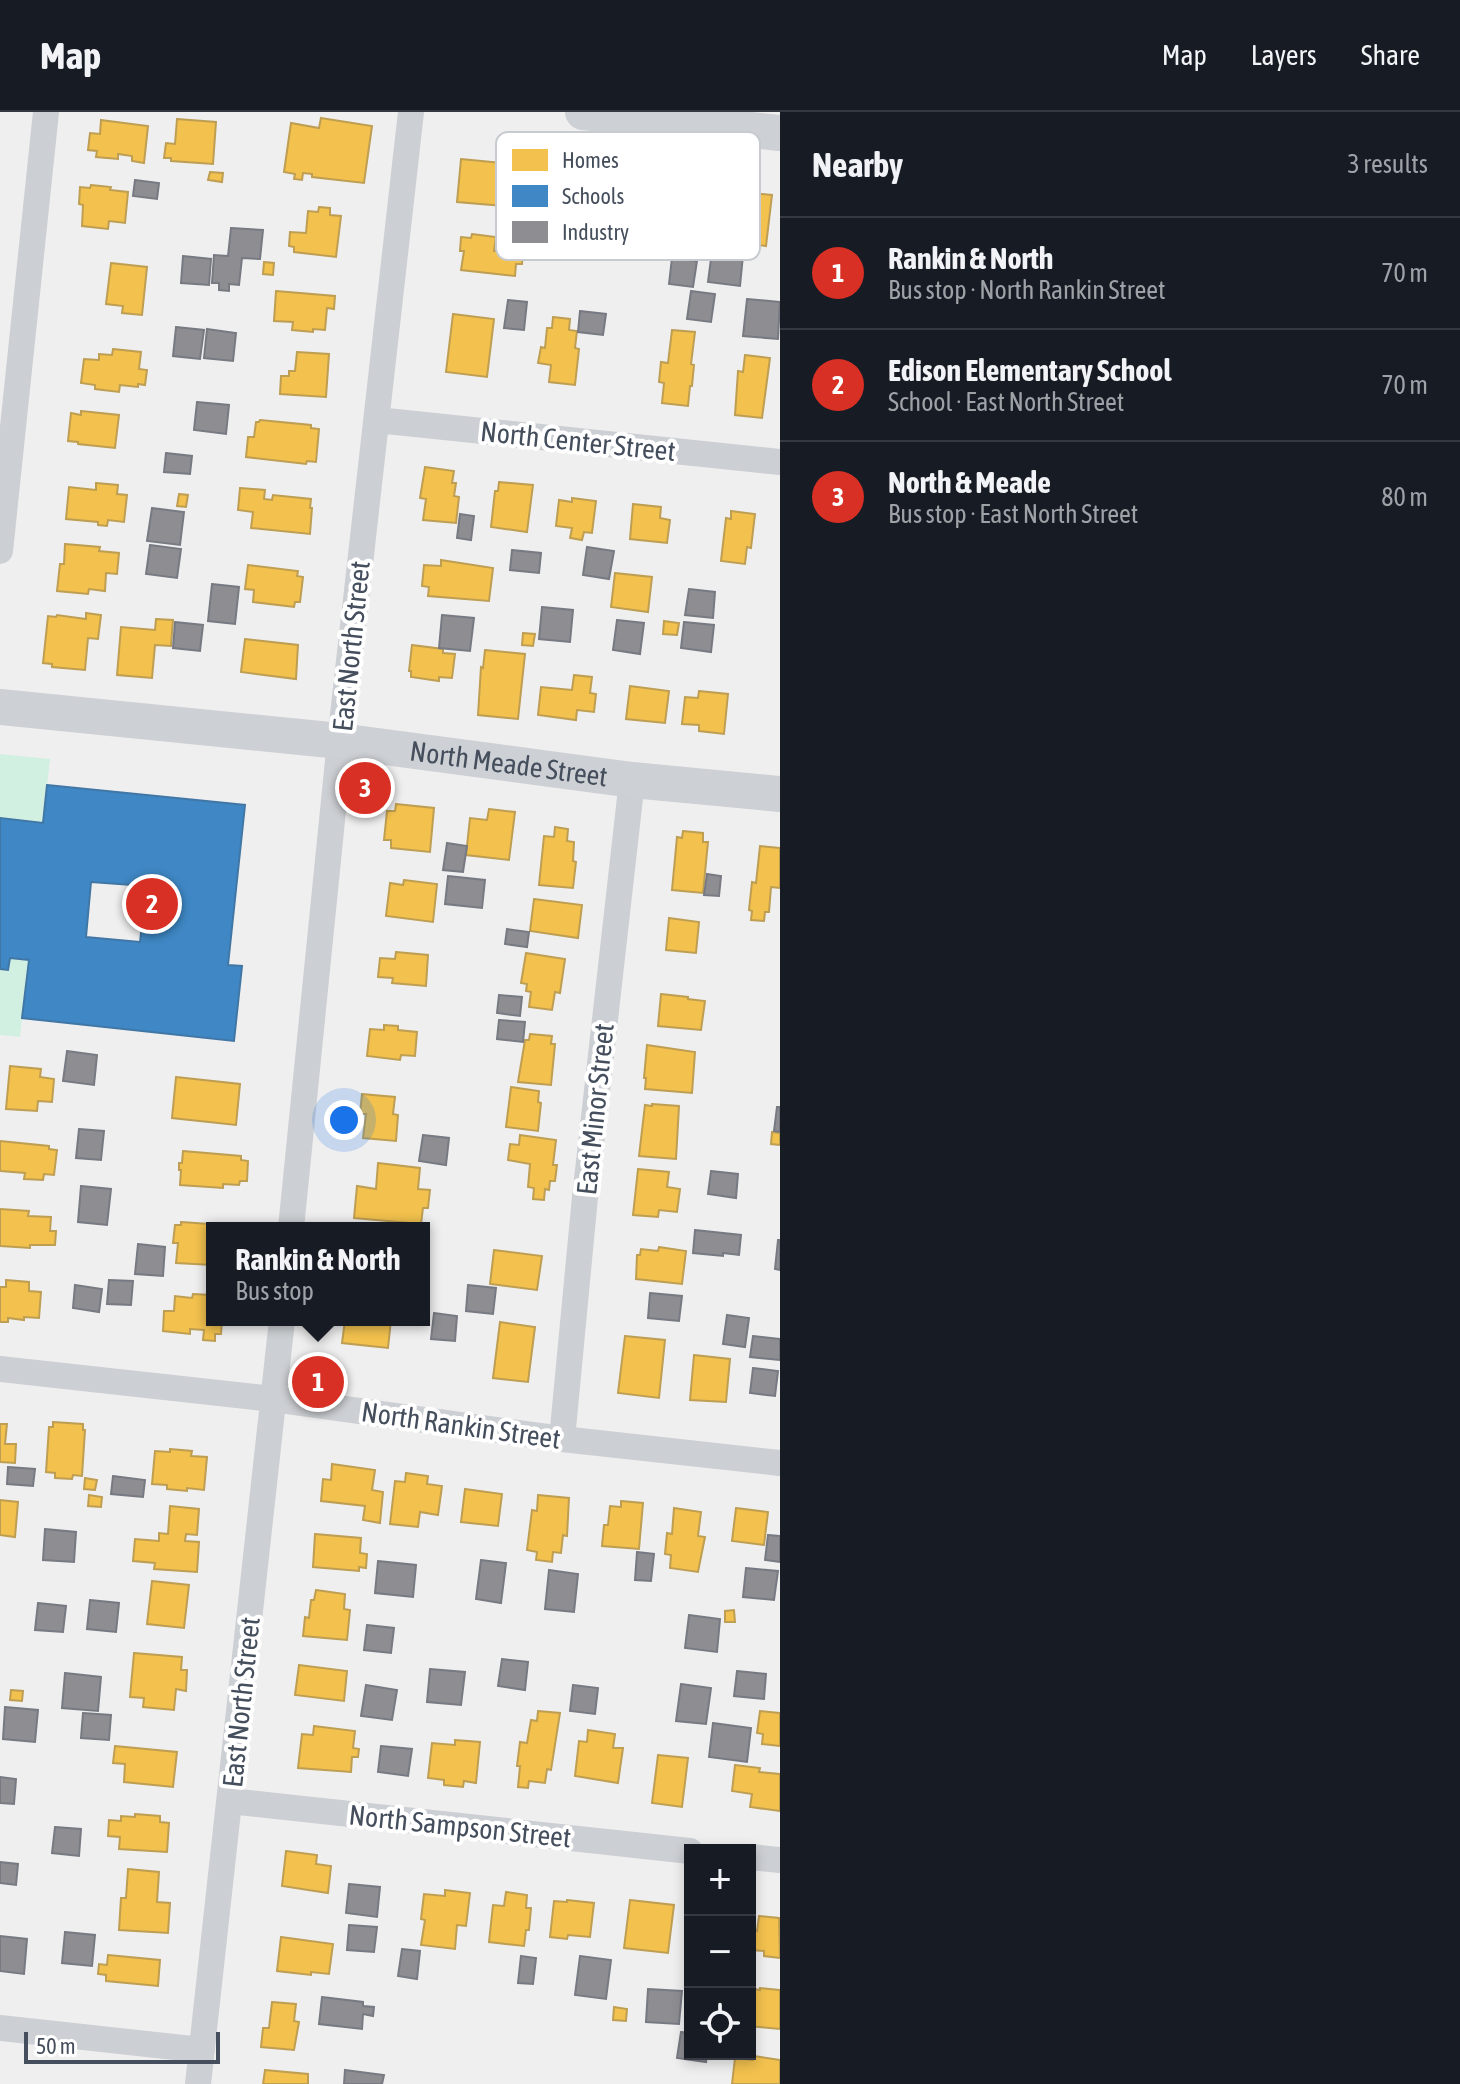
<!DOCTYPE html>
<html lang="en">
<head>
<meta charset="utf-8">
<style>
	:root { --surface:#171b24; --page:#20242c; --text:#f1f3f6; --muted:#9ea1a6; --line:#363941; --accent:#d93025 }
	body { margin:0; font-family:"Asap Condensed",sans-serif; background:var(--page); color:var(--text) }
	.controls { position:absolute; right:24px; bottom:24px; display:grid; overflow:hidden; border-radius:0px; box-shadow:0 4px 12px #0003 }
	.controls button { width:72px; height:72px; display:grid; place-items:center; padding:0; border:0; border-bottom:2px solid var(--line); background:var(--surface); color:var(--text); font:40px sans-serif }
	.scale { position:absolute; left:24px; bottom:20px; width:196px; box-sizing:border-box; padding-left:8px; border:4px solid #454e5c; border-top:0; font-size:22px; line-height:28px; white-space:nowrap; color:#454e5c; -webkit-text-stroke:6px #fff; paint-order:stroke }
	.you { position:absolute; left:344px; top:1008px; width:28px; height:28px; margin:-20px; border:6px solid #fff; border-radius:50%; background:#1a73e8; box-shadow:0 0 0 12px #1a73e833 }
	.badge { display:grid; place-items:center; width:52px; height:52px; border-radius:50%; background:var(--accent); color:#fff; font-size:26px; font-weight:700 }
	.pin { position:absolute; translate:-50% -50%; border:4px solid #fff; box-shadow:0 2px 8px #0006 }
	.popup { position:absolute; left:206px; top:1110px; width:224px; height:104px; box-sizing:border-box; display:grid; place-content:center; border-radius:0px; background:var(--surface); filter:drop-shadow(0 2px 6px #0005); font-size:26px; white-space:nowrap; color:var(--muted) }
	.popup b { font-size:30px; color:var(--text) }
	.popup::after { content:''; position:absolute; left:50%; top:100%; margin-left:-16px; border:16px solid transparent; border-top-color:var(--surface) }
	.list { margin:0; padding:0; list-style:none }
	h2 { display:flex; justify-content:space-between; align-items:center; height:104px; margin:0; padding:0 32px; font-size:34px }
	h2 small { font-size:26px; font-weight:400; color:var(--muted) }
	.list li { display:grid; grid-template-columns:52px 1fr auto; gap:24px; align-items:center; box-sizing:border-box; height:112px; padding:0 32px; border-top:2px solid var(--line) }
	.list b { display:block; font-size:30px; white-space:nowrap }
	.list p { margin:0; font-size:26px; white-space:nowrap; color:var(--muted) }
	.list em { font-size:26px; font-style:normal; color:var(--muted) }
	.icon { flex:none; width:44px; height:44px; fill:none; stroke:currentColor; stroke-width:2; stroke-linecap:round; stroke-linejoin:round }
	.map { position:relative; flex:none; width:780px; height:1972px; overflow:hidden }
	header { display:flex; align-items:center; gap:48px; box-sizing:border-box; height:112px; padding:0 40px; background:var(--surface); border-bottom:2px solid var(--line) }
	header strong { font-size:38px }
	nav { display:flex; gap:44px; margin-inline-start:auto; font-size:28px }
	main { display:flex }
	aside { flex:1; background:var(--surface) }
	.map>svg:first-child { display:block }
	.green { fill:#d2f0e2 }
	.homes { fill:#f2c14e; stroke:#be9e52; stroke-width:2 }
	.schools { fill:#3f88c5; stroke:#4177a6; stroke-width:2; fill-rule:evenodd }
	.industry { fill:#8d8d92; stroke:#777a82; stroke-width:2 }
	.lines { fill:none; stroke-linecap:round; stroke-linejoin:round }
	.street { stroke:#cccfd3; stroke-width:26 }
	.secondary { stroke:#cdd0d4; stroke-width:36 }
	.labels { text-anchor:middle; stroke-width:8; stroke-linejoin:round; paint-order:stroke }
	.street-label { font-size:28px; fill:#454e5c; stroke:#fff }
	.key { fill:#fff; stroke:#c7cace; stroke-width:2 }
	.key-label { font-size:22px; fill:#454e5c }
</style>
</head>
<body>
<header>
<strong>Map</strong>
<nav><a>Map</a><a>Layers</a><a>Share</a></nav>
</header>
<main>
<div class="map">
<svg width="780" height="1972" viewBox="0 0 780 1972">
	<rect width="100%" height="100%" fill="#f0efef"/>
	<path class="green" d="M0 642 50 647 43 711 0 706Z
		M10 846 29 848 20 925 0 923V857H8Z"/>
	<path class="homes" d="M321 6 372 14 364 71 312 65V62L303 61 302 68 294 67 295 62 284 60 291 11 319 16Z
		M177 7 216 10 213 52 171 49V46H164L166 31 175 32Z
		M101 8 148 14 144 51 132 49V44L118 42V47L96 45 97 39 88 38 90 21 100 22Z
		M461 47 532 54 531 60 540 61 538 85 528 84 527 96 457 90Z
		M606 55 637 59 630 114 604 111 605 102H600Z
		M210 60 223 61 222 70 208 68Z
		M666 62 698 65 692 110 681 108 682 103 660 101Z
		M740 69 755 70 753 81 772 83 766 134 730 129 736 79H738Z
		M91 73 111 75 110 78 128 80 125 111 109 109 108 117 82 114 83 93 79 92 80 75 90 76Z
		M319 95 330 96V103L341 104 336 145 294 140V135L289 134 290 120 306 121 308 99 318 100Z
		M472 122 496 125 494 139H497L498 133 513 135 512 139 523 141 522 152H516L515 164 461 158 464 139H460L461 125 471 126Z
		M264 150 274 151 273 163 263 162Z
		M111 151 147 155 142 203 122 201 123 194 106 192Z
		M276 179 335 184 334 197 327 196 325 218 313 217V220L292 218 293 210 274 209Z
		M453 202 494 207 487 265 446 260Z
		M553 205 570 207 569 218 577 219 575 236 579 237 575 273 549 270 551 253 538 251 541 235 545 236 547 216H552Z
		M672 218 695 220 691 252 694 253 692 274H690L688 294 662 291 664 271 659 270 661 250 668 251Z
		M113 237 141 240 139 257 147 258 145 273 138 272V275L120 273 119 280 95 277V273L81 271 84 247 99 248V242L112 243Z
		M297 240 329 242 326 285 280 282 281 264H289V259H295Z
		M745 243 770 246 762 306 735 303 738 259 743 260Z
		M81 299 119 303 115 336 78 332V330L68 329 71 301 81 303Z
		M260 308 311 313V316L319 317 316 350 307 349 306 352 246 345 248 325H254L256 310H259Z
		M425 355 454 359 452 371H456L454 384 459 385 456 411 423 408 426 387 420 386Z
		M499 370 533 373 527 420 491 415 495 379H498Z
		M96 371 118 373 117 382 127 383 124 410 108 408 107 414 98 413V410L66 407 69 375 96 378Z
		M240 376 265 378 264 387 272 388 273 383 311 387 310 396H312L310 422 251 416 253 400 238 398Z
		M179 382 188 383 186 395 177 394Z
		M572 386 596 389 592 421 584 420 582 428 570 426 572 416 556 414 559 388 572 390Z
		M633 392 661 395 660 406 670 408 667 431 630 427Z
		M731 399 755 402 751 436 747 435 745 452 721 449 726 406 731 407Z
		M65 432 100 435 99 439 119 441 117 462 106 461 105 479 89 477 88 482 57 479 60 452H64Z
		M441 448 493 456 489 489 428 484 429 475 422 474 424 453 441 454Z
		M248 453 298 459 297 464 303 465 300 490H295L294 495 253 490 254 478 245 477Z
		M615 461 652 465 648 500 611 495Z
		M86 501 101 503 98 527 88 526 85 558 52 555V552L43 551 48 504 56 505 57 503 86 507Z
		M156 507 173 508 171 534 155 533 152 566 117 563 121 515 155 518Z
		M664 509 679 511 677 523 663 522Z
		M523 521 535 522 533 534 522 533Z
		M245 527 298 533 296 567 241 560Z
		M412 533 443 537V541L455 542 452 566 439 565V569L411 565V559H409Z
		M485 538 525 542 518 607 478 603 481 555 483 556Z
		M574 563 592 565 590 581 596 582 594 600 577 598 576 608 538 603 541 575 572 578Z
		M630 574 669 579 665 611 626 607Z
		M699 579 728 582 724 622 699 619V613L682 612 685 585 698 586Z
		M396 692 434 696 430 740 391 736V728H384L387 699H395Z
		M489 697 515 700 509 748 466 743 470 706 487 708Z
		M555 715 568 717 567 729 574 730 573 749 576 750 573 776 539 773 544 724 554 725Z
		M683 719 703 721V730H708L703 781 672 778 677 725 682 726Z
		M760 734 780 736V776L771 775 769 800H765L764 809 751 808 752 799 749 798 752 770 756 771Z
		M404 768 437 772 433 810 386 804 390 771 403 773Z
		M534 787 582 793 578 826 530 819Z
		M669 806 699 810 696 841 666 838Z
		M396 840 428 843 426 874 392 871 393 866 378 865 380 846 395 847Z
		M526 841 565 847 560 881 555 880 552 898 529 895 531 880 526 879 527 872 521 871Z
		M661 882 688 885V887L705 889 701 918 658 914Z
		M384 913 398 914V918L417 920 415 944 401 943 400 948 367 944 370 917 384 918Z
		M530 922 552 924 551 932H555L551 973 518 970 525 928H529Z
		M647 933 695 940 692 981 645 977 646 966H644Z
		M10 954 41 957 40 965 54 967 52 990 38 989 37 999 6 997Z
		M176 965 240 972 236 1013 172 1006Z
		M511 975 539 979 538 990 541 991 538 1019 506 1015Z
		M362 982 395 985 393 1002 398 1003 396 1029 363 1026 366 1002H360Z
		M652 992 679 994 676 1047 639 1044 645 993 652 994Z
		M772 1020 780 1021V1033L771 1032Z
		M520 1023 556 1028 553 1053H557L555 1069H550L549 1078 545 1077 544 1088 533 1087 534 1076 528 1075 530 1052 508 1048 510 1032 519 1033Z
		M0 1029 49 1034V1037L57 1038 54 1063 44 1062 43 1068 24 1067 25 1061 0 1059Z
		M183 1039 241 1044V1048L248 1049 247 1069H240L239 1073 223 1072V1076L180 1073 181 1058H179V1051H182Z
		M378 1051 420 1056 418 1077 430 1078 428 1096H423L421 1112 354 1106 357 1074 376 1077Z
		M638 1057 669 1060 667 1075 680 1077 677 1100 659 1098 658 1105 633 1103Z
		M0 1097 29 1099 28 1104 51 1105 50 1119H56L55 1133H30V1136L0 1134Z
		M181 1110 224 1113V1116H212V1153L176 1151 178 1131H173L175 1113H181Z
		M659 1135 686 1139 682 1172 636 1167 637 1143H640L641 1137 658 1139Z
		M494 1138 542 1144 537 1178 490 1172Z
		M6 1168 29 1170V1179L41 1180 39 1206 24 1205V1208L8 1206V1210H0V1175H6Z
		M193 1182 212 1183V1208H222L221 1222H215V1229L203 1228 204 1218 190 1217V1222L163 1219 164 1199H174L175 1184 192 1186Z
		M345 1208H391L388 1236 342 1231Z
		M500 1210 535 1215 528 1270 493 1266Z
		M625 1224 665 1228 659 1286 618 1281Z
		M694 1243 730 1247 726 1290 690 1288Z
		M53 1310 83 1312V1318H85L82 1364 73 1363 72 1367 55 1366V1361L46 1360 49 1315H53Z
		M0 1312H7L5 1332H16L15 1351 0 1350Z
		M170 1337 192 1339 191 1344 207 1345 204 1378 187 1376V1379L167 1377V1373L152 1372 155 1339 170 1340Z
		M332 1352 375 1358 372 1378 383 1380 380 1411 363 1408 365 1394 321 1389 323 1367 331 1368Z
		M406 1361 428 1364 427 1372 442 1374 438 1403 420 1400 418 1415 390 1412 395 1369 405 1370Z
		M85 1366 97 1368 95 1378 84 1377Z
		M465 1377 502 1382 498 1414 461 1410Z
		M89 1383 102 1385 101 1395 88 1394Z
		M538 1383 569 1386 567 1424 563 1423 561 1441 553 1440 552 1450 536 1448 537 1440 527 1438 532 1398 537 1399Z
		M0 1388 18 1390 15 1425 0 1423Z
		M621 1389 643 1391 639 1437 602 1434 604 1413H608L610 1394 621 1395Z
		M170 1394 199 1397 197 1423 186 1422 185 1429 199 1430 197 1460 154 1457 155 1451 133 1449 135 1427 159 1429V1421L168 1422Z
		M674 1396 701 1400 698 1424 705 1425 698 1460 670 1456 671 1443 665 1442 667 1421 672 1422Z
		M736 1396 768 1400 764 1433 732 1429Z
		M315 1422 361 1426 360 1441 367 1442 366 1456 359 1455V1459L313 1455Z
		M152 1469 189 1473 184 1516 147 1512Z
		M316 1478 345 1482 344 1497 350 1498 347 1528 303 1524 305 1505 309 1506 311 1488H314Z
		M734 1498 735 1510H725V1499Z
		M134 1541 182 1545 181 1558H187L186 1579 176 1577 174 1598 143 1595 144 1586 130 1585Z
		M299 1553 347 1559 344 1589 295 1583Z
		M11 1578 23 1579 22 1589 10 1588Z
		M538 1599 560 1601 551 1658 547 1657 545 1671 529 1669 528 1676 518 1675 520 1654H517L520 1630 527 1631 531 1608 537 1609Z
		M760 1599 780 1601V1634L762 1632 763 1622 757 1621Z
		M314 1614 355 1619 353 1636 359 1637 358 1645H352L351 1660 298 1656 302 1622 313 1623Z
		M588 1618 615 1622 613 1636H623L618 1671 575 1664 579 1629 587 1630Z
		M455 1628 480 1630 476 1671 464 1669 463 1675 444 1673V1668L428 1666 432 1631 455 1633Z
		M115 1634 177 1640 173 1675 124 1670 125 1652 113 1651Z
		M658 1643 688 1646 682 1695 652 1691Z
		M735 1653 760 1656 759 1660 780 1662V1699L750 1695 752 1682 732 1679Z
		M135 1702 160 1704V1710L169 1711 167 1740 119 1737 120 1725 108 1724 109 1708 121 1709V1704L135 1705Z
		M286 1739 317 1743 316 1752 331 1754 328 1781 282 1774Z
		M128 1757 159 1760 157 1790 170 1791 168 1821 119 1818 121 1786H126Z
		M445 1778 470 1781 466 1814 457 1813 455 1837 421 1833 425 1808 421 1807 424 1782 445 1784Z
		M506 1780 527 1783 526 1796H531L529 1818H526L524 1834 489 1830 493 1793 504 1794Z
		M567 1788 594 1791 590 1825 568 1823 567 1827 550 1825 554 1789 567 1790Z
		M630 1788 674 1793 668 1841 624 1836Z
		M759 1804 779 1806 780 1846 764 1844V1839L750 1838V1818L757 1819Z
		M281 1825 333 1832 329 1862 311 1860V1863L277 1859Z
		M108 1843 160 1848 158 1874 106 1869V1863L98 1862 99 1852 107 1853Z
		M760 1876 780 1878V1917L750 1914 754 1877 760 1878Z
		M272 1890 296 1892 294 1909 299 1910 294 1938 261 1935 263 1916H269Z
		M614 1895 627 1897 626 1909 613 1908Z
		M754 1944 780 1948V1972H732L735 1946 753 1948Z
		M265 1958 308 1962V1972H263Z"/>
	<path class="schools" d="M47 673 245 693 228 853 242 854 234 929 22 906 29 848 10 846 8 858 0 857V706L43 711ZM91 770 146 774 140 830 86 825Z"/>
	<path class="industry" d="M135 68 159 71 157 87 133 84Z
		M547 74 574 76 571 110 543 107Z
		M550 113 575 116 572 139 547 136Z
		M231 116 263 118 260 147 242 146 239 173 229 172V179L219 178V171H212L214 143 228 144Z
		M712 139 743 143 740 174 708 170Z
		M183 144 211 147 209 173 181 171Z
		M672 146 697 149 693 175 669 172Z
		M691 179 715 182 711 210 687 207Z
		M747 187 780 190 778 227 743 224Z
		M508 188 527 190 524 218 504 216Z
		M580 199 606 202 603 223 578 220Z
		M176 215 204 218 200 247 173 244Z
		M207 217 236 221 233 249 204 246Z
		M197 290 229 293 226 322 194 318Z
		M166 341 192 344 190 362 164 360Z
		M152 396 184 400 180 433 147 429Z
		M460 402 474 404 471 428 457 426Z
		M150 433 181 437 177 466 146 462Z
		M587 435 614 439 609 467 583 463Z
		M512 438 541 441 539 461 510 458Z
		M212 472 239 475 235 512 208 509Z
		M689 477 715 480 713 506 685 503Z
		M542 495 573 498 570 530 539 527Z
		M442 503 474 506 470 539 439 536Z
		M617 508 644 511 640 542 613 538Z
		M175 510 203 513 200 539 173 536Z
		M684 510 714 513 711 540 681 536Z
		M447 731 467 734 463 760 443 758Z
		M707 762 721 764 719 784 704 783Z
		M448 764 485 768 482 796 445 792Z
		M507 817 529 820 527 835 505 832Z
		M499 883 522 885 520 904 497 901Z
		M499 908 525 910 523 930 497 927Z
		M67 939 97 943 94 973 63 969Z
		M777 995H780V1020L774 1019Z
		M79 1017 104 1019 101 1048 76 1046Z
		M423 1023 449 1026 446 1053 419 1049Z
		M711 1059 738 1062 736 1086 708 1082Z
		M81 1074 111 1077 107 1113 78 1110Z
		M695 1118 741 1123 739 1143 723 1141V1144L693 1141Z
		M778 1128H780V1158L775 1157Z
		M138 1132 165 1135 163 1164 135 1162Z
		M109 1168 133 1169 131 1193 107 1192Z
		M75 1173 102 1177 99 1200 73 1196Z
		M468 1173 496 1176 493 1202 466 1199Z
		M650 1181 682 1184 679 1209 648 1206Z
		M434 1201 457 1204 455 1229 431 1227Z
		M727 1203 749 1206 745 1235 723 1232Z
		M753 1224 780 1227V1248L750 1245Z
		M753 1256 778 1259 775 1284 750 1281Z
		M8 1355 35 1357 33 1374 7 1372Z
		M113 1364 145 1368 143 1385 111 1382Z
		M45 1417 76 1420 74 1450 43 1448Z
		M768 1423 780 1424V1450L765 1448Z
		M637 1440 654 1442 651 1469 635 1468Z
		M481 1448 506 1451 501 1491 476 1487Z
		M378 1449 416 1453 413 1485 375 1481Z
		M746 1456 778 1459 774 1488 743 1485Z
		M549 1458 578 1462 574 1500 545 1497Z
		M90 1488 119 1491 116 1520 87 1517Z
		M38 1491 66 1494 63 1520 35 1518Z
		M689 1503 720 1507 717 1540 685 1536Z
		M367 1513 394 1516 391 1541 364 1538Z
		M502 1547 528 1550 525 1578 498 1574Z
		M430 1557 465 1560 461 1593 427 1590Z
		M737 1559 766 1562 764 1587 734 1584Z
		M65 1561 101 1565 98 1599 62 1596Z
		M681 1572 711 1576 706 1612 676 1609Z
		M366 1573 397 1578 392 1608 361 1604Z
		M573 1573 598 1576 595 1602 570 1599Z
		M5 1595 38 1598 35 1630 3 1627Z
		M83 1601 111 1603 109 1628 81 1626Z
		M713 1611 751 1616 747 1650 709 1645Z
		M381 1634 412 1637 408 1664 378 1660Z
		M0 1665 16 1667 14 1692 0 1691Z
		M55 1715 81 1717 79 1744 52 1741Z
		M0 1750 18 1752 16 1773 0 1771Z
		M349 1772 380 1775 377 1805 346 1801Z
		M349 1813 377 1815 374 1840 347 1838Z
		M65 1820 95 1823 92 1854 62 1851Z
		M0 1824 27 1827 24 1862 0 1859Z
		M402 1837 420 1839 417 1867 398 1864Z
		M521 1844 536 1846 533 1872 518 1871Z
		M580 1844 611 1848 606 1887 575 1883Z
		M648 1877 682 1879 679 1912 646 1910Z
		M322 1885 363 1890V1894L374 1895 373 1904 363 1902 362 1917 319 1912Z
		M681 1920 690 1921V1942H707L706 1950 677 1946Z
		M345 1958 384 1963 382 1972H344Z"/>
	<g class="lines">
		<path class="street" d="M377 308 780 350
			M0 439 46 0
			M291 1116 340 629 411 0
			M0 1257 273 1287 562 1327 780 1351
			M562 1327 585 1085 632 668
			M230 1689 690 1739
			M750 1745 780 1748
			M0 1916 202 1938
			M198 1972 282 1208"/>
		<g class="secondary">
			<path d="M583 0 780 21"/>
			<path id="s1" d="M0 595 340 629 632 668 780 682"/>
		</g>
	</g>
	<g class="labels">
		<g class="street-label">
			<text transform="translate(578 329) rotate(6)" y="10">North Center Street</text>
			<text transform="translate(351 534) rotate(-84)" y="10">East North Street</text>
			<text dy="10" stroke="none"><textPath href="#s1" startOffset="512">North Meade Street</textPath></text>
			<text transform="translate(595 997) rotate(-84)" y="10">East Minor Street</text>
			<text transform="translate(461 1313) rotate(8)" y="10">North Rankin Street</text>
			<text transform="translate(241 1590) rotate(-84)" y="10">East North Street</text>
			<text transform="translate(460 1714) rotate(6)" y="10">North Sampson Street</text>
		</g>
	</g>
	<rect x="496" y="20" width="264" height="128" rx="12" class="key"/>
	<rect x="512" y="37" width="36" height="22" fill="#f2c14e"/>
	<rect x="512" y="73" width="36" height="22" fill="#3f88c5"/>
	<rect x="512" y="109" width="36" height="22" fill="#8d8d92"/>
	<g class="key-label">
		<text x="562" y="56">Homes</text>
		<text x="562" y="92">Schools</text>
		<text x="562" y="128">Industry</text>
	</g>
</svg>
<div class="controls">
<button>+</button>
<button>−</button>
<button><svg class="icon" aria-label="locate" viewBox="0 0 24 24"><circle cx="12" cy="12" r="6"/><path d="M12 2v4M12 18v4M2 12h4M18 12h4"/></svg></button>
</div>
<div class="scale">50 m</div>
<div class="you"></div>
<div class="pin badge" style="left:318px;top:1270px">1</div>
<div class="popup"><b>Rankin &amp; North</b>Bus stop</div>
<div class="pin badge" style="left:152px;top:792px">2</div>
<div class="pin badge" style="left:365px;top:676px">3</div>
</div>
<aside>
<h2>Nearby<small>3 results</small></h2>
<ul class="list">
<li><span class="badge">1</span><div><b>Rankin &amp; North</b><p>Bus stop · North Rankin Street</p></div><em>70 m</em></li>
<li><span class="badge">2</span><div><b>Edison Elementary School</b><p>School · East North Street</p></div><em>70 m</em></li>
<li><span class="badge">3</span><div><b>North &amp; Meade</b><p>Bus stop · East North Street</p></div><em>80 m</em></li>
</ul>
</aside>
</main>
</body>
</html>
